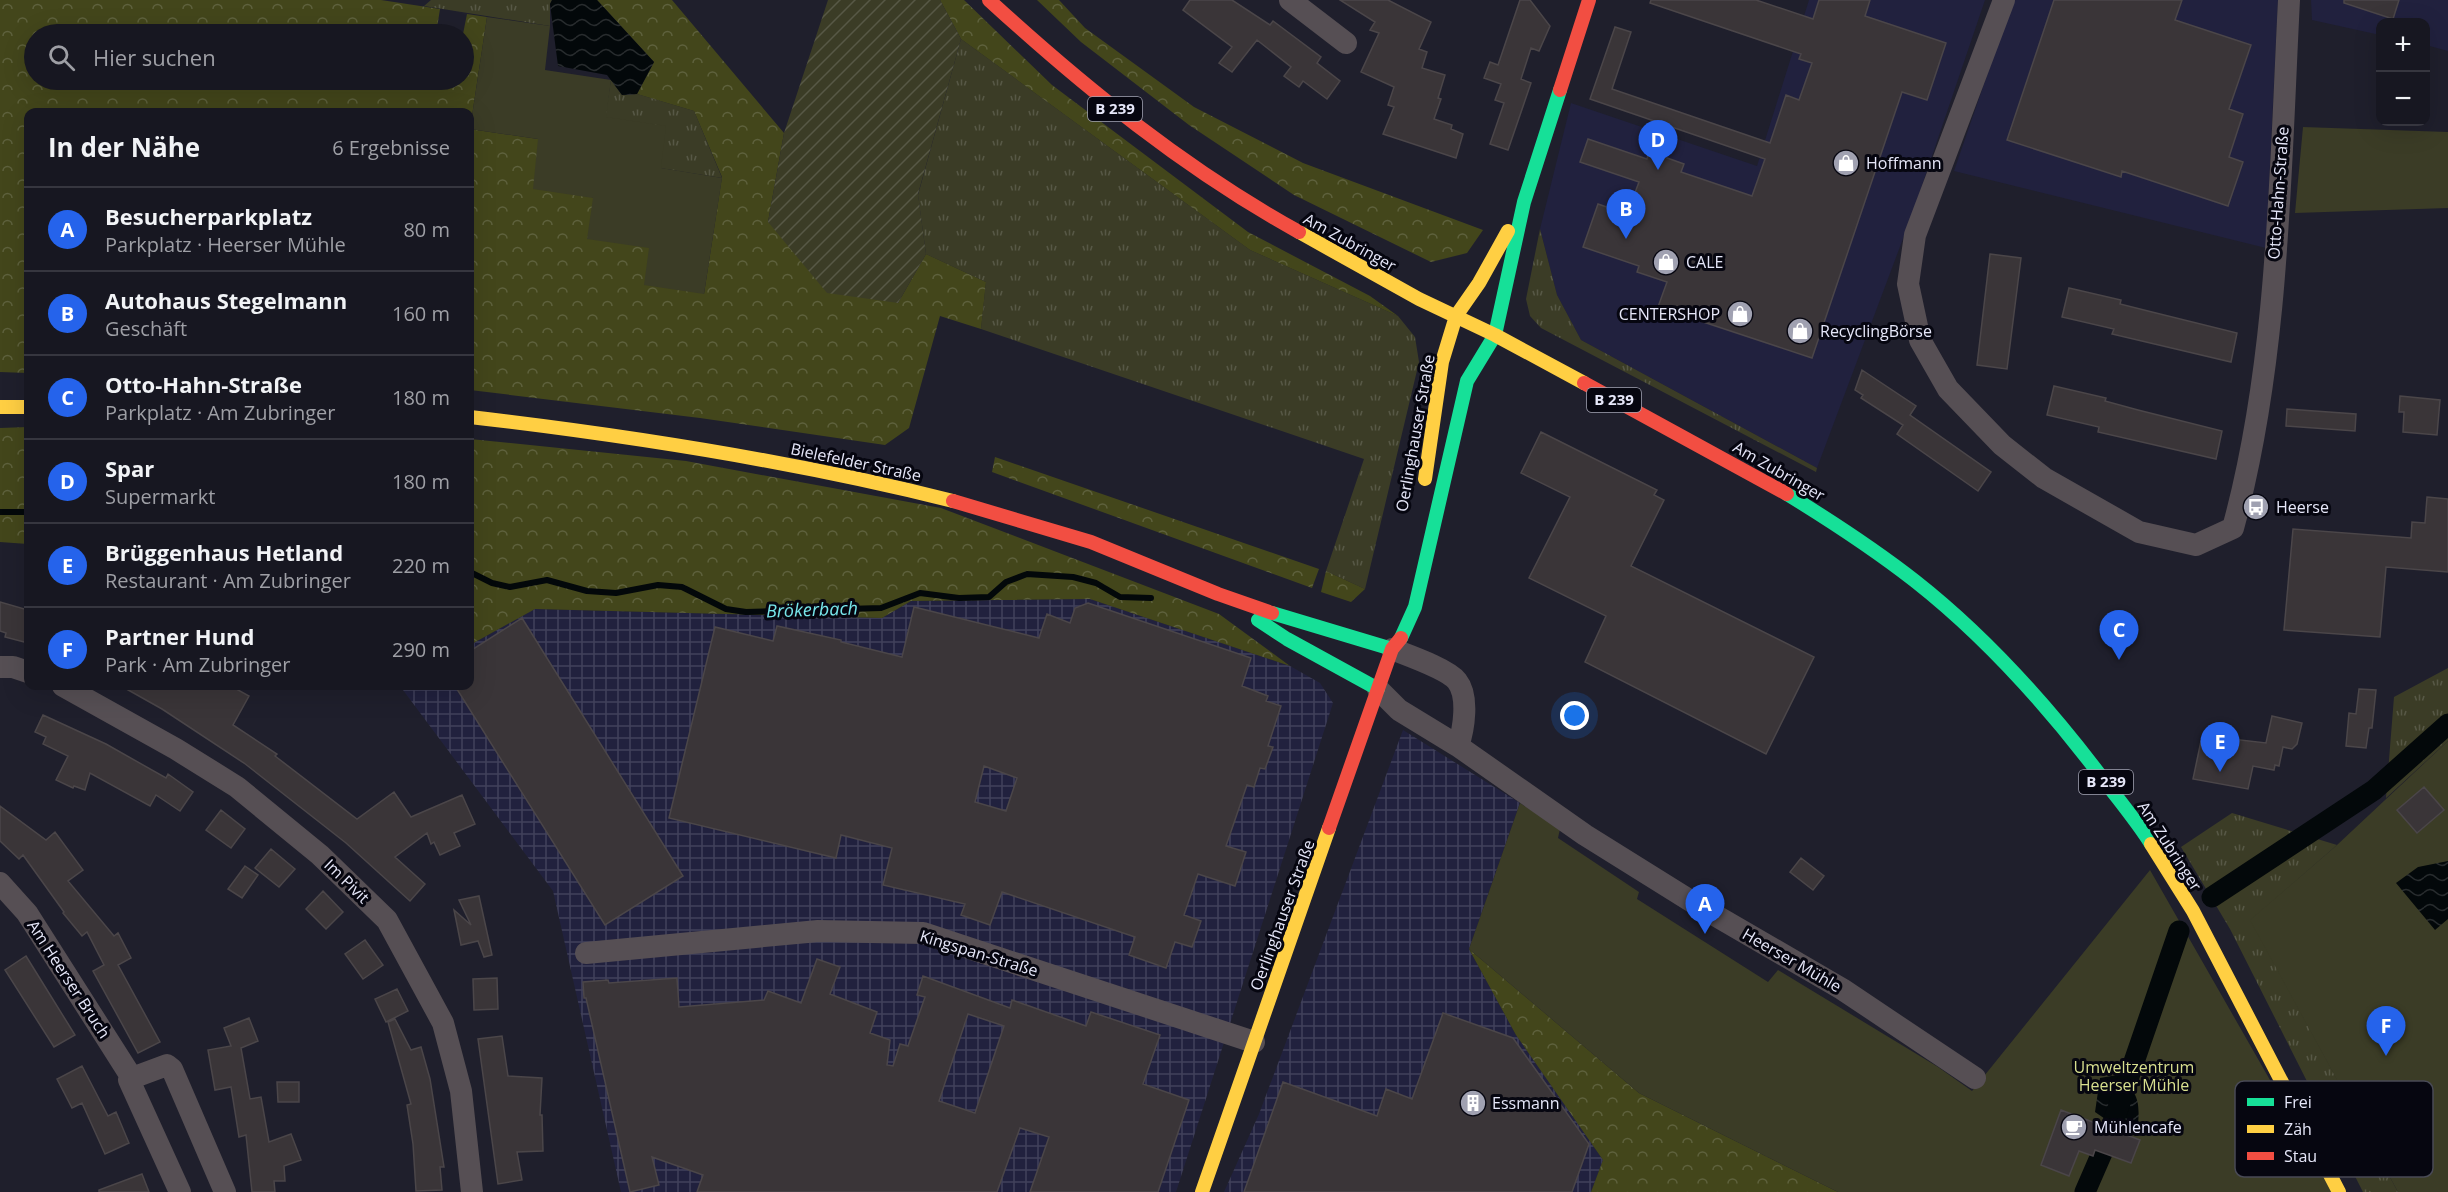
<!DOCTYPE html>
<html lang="de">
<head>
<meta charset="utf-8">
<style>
	:root { --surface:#171721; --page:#20202a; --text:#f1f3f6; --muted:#9e9fa5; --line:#36363f; --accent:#2563eb }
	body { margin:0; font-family:"Open Sans",sans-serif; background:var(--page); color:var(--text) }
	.controls { position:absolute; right:18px; top:18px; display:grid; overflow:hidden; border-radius:12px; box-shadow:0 6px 24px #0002 }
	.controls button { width:54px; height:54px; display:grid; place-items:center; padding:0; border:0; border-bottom:2px solid var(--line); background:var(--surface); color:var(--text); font:30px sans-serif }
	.you { position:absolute; left:1575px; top:716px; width:21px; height:21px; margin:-15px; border:4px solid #fff; border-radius:50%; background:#1a73e8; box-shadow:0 0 0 9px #1a73e833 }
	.badge { display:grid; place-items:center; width:39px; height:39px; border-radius:50%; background:var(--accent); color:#fff; font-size:20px; font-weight:700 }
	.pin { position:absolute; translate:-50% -50px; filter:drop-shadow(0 2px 3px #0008) }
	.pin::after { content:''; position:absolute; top:32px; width:21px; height:18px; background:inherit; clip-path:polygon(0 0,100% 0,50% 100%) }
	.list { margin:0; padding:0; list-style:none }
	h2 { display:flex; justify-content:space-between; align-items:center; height:78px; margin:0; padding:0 24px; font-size:26px }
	h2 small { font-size:20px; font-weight:400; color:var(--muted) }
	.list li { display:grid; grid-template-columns:39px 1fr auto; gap:18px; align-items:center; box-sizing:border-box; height:84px; padding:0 24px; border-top:2px solid var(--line) }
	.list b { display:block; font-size:22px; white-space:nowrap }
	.list p { margin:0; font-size:20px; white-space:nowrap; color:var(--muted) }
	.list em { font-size:20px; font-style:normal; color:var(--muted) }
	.icon { flex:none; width:33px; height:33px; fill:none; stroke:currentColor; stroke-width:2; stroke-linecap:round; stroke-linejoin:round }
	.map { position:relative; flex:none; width:2448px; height:1192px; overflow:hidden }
	.search { position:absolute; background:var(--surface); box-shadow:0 6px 24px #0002; left:24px; top:24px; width:450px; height:66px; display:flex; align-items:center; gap:15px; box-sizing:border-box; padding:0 21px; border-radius:33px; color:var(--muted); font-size:22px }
	.panel { position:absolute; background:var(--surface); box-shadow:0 6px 24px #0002; left:24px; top:108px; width:450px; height:582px; border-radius:12px }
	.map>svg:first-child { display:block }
	.built { fill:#21213e }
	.industrial { fill:url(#industrial-grid) }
	.grass { fill:url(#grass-tufts) }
	.forest { fill:url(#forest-crowns) }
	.park { fill:#3b3c26 }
	.garden { fill:url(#garden-furrows) }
	.water { fill:url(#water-waves) }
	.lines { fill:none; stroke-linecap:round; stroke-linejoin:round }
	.stream { stroke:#03080a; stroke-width:6 }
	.canal { stroke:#03080a; stroke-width:21 }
	.building { fill:#3a3538; stroke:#4b4649; stroke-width:1.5; fill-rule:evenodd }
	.street { stroke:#564f54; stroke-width:22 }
	.fast { stroke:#16e098; stroke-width:14 }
	.slow { stroke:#ffcf43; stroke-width:14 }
	.jam { stroke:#f24e42; stroke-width:14 }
	.labels { text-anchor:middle; stroke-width:6; stroke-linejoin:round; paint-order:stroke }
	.shield { fill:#060610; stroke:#a3a4b3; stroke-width:1.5 }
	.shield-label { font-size:15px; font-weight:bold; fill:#e6e7f9 }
	.poi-label { font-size:16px; fill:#e6e7f9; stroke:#060610; text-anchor:start }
	.street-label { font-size:16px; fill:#e6e7f9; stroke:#060610 }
	.park-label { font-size:16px; fill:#d8df8f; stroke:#060610 }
	.water-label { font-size:18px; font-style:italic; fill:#77e6ea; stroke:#060610 }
	.key { fill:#060610; stroke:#494a56; stroke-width:1.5 }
	.key-label { font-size:16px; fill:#e6e7f9 }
</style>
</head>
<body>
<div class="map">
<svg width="2448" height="1192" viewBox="0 0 2448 1192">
	<defs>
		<pattern id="industrial-grid" width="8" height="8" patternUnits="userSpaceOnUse" patternTransform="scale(1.5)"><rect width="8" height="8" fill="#21213e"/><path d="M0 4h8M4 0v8" fill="none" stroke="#41415b"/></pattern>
		<pattern id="grass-tufts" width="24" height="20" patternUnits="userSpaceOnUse" patternTransform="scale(1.5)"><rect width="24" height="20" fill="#3b3c26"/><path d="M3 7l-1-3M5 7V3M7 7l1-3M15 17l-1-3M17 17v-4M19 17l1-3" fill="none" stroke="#575846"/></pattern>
		<pattern id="forest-crowns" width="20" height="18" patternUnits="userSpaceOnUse" patternTransform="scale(1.5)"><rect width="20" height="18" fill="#43461b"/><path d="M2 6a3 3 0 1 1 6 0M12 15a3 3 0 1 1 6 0" fill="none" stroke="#5e613d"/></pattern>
		<pattern id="garden-furrows" width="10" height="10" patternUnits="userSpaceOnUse" patternTransform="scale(1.5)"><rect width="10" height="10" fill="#3b3c26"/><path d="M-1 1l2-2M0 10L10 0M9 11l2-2" fill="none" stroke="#575846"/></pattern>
		<pattern id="water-waves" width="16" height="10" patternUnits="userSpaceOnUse" patternTransform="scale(1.5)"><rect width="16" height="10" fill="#03080a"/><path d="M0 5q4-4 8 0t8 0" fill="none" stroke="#282c2e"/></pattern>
	</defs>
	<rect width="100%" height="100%" fill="#1f1f2c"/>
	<path class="built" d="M1809 0H1985L1913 212 1817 468 1581 340 1557 295 1540 229 1571 103 1757 166Z
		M2013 0H2278L2266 248 1954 171Z
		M2311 0H2448V51L2426 45V22H2380V35L2312 20Z"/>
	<path class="industrial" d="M1090 599 1290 666 1320 683 1333 703 1176 1192H621L553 891 400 686H470V645L535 609 882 618 911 601Z
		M1403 730 1520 803 1469 949 1516 1035 1603 1160 1591 1192H1224L1259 1114Z"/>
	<path class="grass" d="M431 0H552L550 4V26L424 6Z
		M961 39 1250 250 1398 316 1415 337 1419 362 1365 589 1326 571 1364 459 981 329 986 282 926 254 918 195Z
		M611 80 622 95 637 94 694 111 722 178 660 168 605 117Z
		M1540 229 1557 295 1581 340 1817 468 1816 472 1541 328 1530 316 1526 299Z
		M2448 668V741L2386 798 2394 697Z
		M2232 813 2337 845 2251 920 2398 1192H2363L2230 929 2181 847Z"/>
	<path class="forest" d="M0 0H381L440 9 436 34H34V80H464L463 34 467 14 487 17 470 129 538 139 593 198 704 294 722 177 694 111 637 94 654 62 597 0H672L784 133 768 222 898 303 926 254 986 282 981 329 940 316 909 428 885 445 700 418 470 390V112H28V373L0 372Z
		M940 0H964L1052 85 1248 232 1370 296 1398 316 1250 250 961 39Z
		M1037 0H1059L1085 28 1194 107 1303 163 1483 230 1467 253 1431 262 1294 195 1189 125 1081 42Z
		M28 427V544L0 542V428Z
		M470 439 686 461 941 508 1219 614 1290 666 1090 599 911 601 882 618 535 609 470 645Z
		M995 457 1319 569 1312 588 992 472Z
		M1326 571 1365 589 1351 602 1321 592Z
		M1469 949 1639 1093 1838 1192H1591L1603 1160 1516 1035Z"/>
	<path class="park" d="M487 17 550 26 545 70 611 80 606 117 666 126 661 168 722 178 704 294 644 285 649 248 587 239 593 198 533 189 538 139 470 129Z
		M2303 127 2448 132V208L2295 213Z
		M2448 741V1192H2398L2250 920 2337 845Z
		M1520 803 1560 829 1558 838 1639 892 1637 899 1768 982 1778 970 1938 1067 1972 1091 2150 870 2334 1192H1838L1639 1093 1469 949Z"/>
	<path class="garden" d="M828 0H940L961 39 918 194 926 254 898 303 827 293 768 222 784 133Z"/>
	<path class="water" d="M552 0H597L654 62 637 94 622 95 607 75 558 66 550 4Z
		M2448 861V919L2435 930 2396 883 2418 867Z
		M2117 1075C2138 1092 2140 1100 2138 1125L2120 1128 2109 1156 2097 1151 2108 1121 2095 1112 2100 1078Z"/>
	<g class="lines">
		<path class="stream" d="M0 512H28
			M470 572 492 583 510 587 547 580 587 591 616 593 658 585 682 587 726 609 746 612 881 608 920 593 959 598 989 597 1006 582 1027 574 1073 577 1096 583 1120 597 1151 598"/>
		<path class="canal" d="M2212 897 2374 790 2448 724
			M2085 1192 2105 1146 2179 931"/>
	</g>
	<path class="building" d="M1190 0H1232L1270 25 1273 21 1321 57 1317 63 1340 81 1327 99 1303 81 1299 87 1284 76 1291 67 1257 40 1232 72 1219 63 1232 47 1183 10Z
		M1340 0H1388L1431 22 1419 49 1427 52 1422 68 1445 75 1438 98 1441 99 1434 119 1452 125 1451 129 1463 134 1456 158 1383 134 1394 107 1388 105 1394 87 1361 72 1379 33 1370 30 1375 22Z
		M1520 0H1530L1550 26 1539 51 1531 48 1521 79 1531 83 1508 150 1490 144 1504 103 1495 100 1501 84 1484 78 1490 62 1498 65Z
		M1651 0H1756L1813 19 1819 0H1870L1865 16 1946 43 1927 100 1902 92 1812 358 1658 307 1667 282 1637 272 1639 266 1583 247 1598 204 1627 214 1639 182 1580 162 1588 139 1647 159 1648 155 1654 157 1656 154 1684 164 1681 172 1752 196 1765 159 1590 99 1615 27 1631 32 1612 89 1770 143 1786 95 1799 100 1812 63 1799 59 1801 54 1650 3Z
		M2054 0H2182L2175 20 2251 45 2229 109 2243 114 2229 157 2243 162 2228 206 2122 171 2121 177 2007 140Z
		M2344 0H2399L2393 19 2344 3Z
		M1990 254 2021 258 2007 369 1977 365Z
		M2069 288 2121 300 2120 304 2152 312 2237 333 2231 362 2112 334 2114 329 2062 317Z
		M1862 370 1916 406 1910 415 1991 472 1978 491 1897 434 1903 425 1861 398 1863 395 1855 390Z
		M2054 386 2106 398 2105 401 2138 410 2222 431 2216 459 2098 432 2099 427 2047 415Z
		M2400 396 2440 400 2437 435 2403 432 2404 412H2399Z
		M2287 409 2356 414 2355 431 2286 426Z
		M1541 432 1657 490 1654 495 1664 500 1631 566 1814 657 1766 754 1585 662 1606 616 1529 578 1570 497 1521 473Z
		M2427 497 2448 499V572L2386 567 2380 637 2284 630 2293 529 2411 538 2412 522 2425 523Z
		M0 602 28 610V643L5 637 6 633 0 631Z
		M1088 603 1251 658 1242 686 1268 696 1266 701 1281 706 1268 746 1273 747 1265 769 1260 768 1254 787 1247 785 1226 846 1246 852 1235 886 1198 874 1184 915 1201 921 1192 947 1175 942 1166 968 1129 955 1135 937 1002 892 990 925 961 915 965 904 883 885 892 848 841 835 836 858 669 818 715 627 773 641 777 626 841 640V642L902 657 914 607 1039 638 1047 614 1070 623 1075 608ZM984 766 1017 778 1006 811 975 802Z
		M522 618 683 876 605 925 455 686H470V651Z
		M121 686H231L249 696 233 725 277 754 275 756 357 819 394 792 411 817 462 795 475 824 454 833 460 846 440 855 434 842 431 844 427 833 395 857 425 884 410 901 346 843 244 763 162 709Z
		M2359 689 2376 690 2372 728H2369L2366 748 2346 746 2349 713 2356 714Z
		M43 715 106 744 166 778 168 774 193 792 180 811 156 795 150 806 90 773 85 790 74 786 73 788 56 780 68 756 43 744 46 737 35 732Z
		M2272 716 2302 723 2297 744 2292 749 2283 747 2279 766 2275 765 2274 770 2253 766 2248 789 2193 779 2201 741 2231 747 2232 739 2266 743Z
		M2424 787 2444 810 2417 833 2397 810Z
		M0 806 46 840 55 832 83 870 68 881 114 936 118 933 131 958 118 965 160 1042 138 1053 93 971 104 965 87 932 82 936 63 913 64 912 23 855 19 859 0 841Z
		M221 810 245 829 231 848 206 830Z
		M271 849 295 869 279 887 255 868Z
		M1801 858 1824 876 1813 890 1790 872Z
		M245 866 258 875 242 898 228 889Z
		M323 891 343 912 326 929 306 909Z
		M479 896 492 955 484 957 478 941 461 945 454 910 471 925 459 900Z
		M365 940 383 965 363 979 345 954Z
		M26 956 75 1035 54 1047 5 970Z
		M817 959 840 967 830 994 877 1012 870 1033 890 1040 887 1065 893 1066 900 1044 908 1046 925 997 917 995 923 976 1010 1008 1012 1000 1086 1026 1091 1012 1160 1035 1143 1084 1189 1100 1158 1192H1030L1049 1137 1020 1128 997 1192H697L703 1175 652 1157 659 1185 630 1192 586 998H584L583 982 608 980 609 983 677 978 679 1007 764 1000 768 991 801 1003ZM968 1014 1004 1026 975 1113 939 1101Z
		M497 978 498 1009 474 1010 473 979Z
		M397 989 408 1011 386 1022 375 999Z
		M1443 1013 1513 1038 1589 1144 1572 1192H1244L1283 1082 1377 1116 1386 1089 1412 1099Z
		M249 1018 258 1041 241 1048 250 1099 261 1097 269 1142 291 1134 301 1160 284 1166 285 1181H274L275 1192H252L246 1135 239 1137 231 1087 215 1090 208 1050 231 1046 224 1028Z
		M395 1019 411 1050 421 1047 430 1079 444 1167H440L442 1190 416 1191 413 1144 407 1105 411 1104 388 1022Z
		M502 1036 508 1076 542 1078 540 1115H542L543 1151 517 1152 522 1180 498 1184 478 1039Z
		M82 1066 108 1116 116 1112 129 1143 105 1154 82 1103 72 1108 57 1079Z
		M277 1082H299V1102H278Z
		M2061 1110 2140 1140 2131 1163 2095 1150 2093 1156 2079 1151 2069 1176 2041 1165Z
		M142 1174 149 1192H99V1190Z"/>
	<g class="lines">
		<path class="street" d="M1290 0 1346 43
			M2004 0 1915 235 1908 284 1920 340 1948 389 2002 445 2044 478 2139 532 2196 545 2233 528C2279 360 2280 173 2289 0
			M1392 649C1407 655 1448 669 1457 681 1469 696 1464 729 1458 746
			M0 667H13L28 672
			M63 686 176 749 237 787 320 855 387 920 443 1023 461 1091 472 1192
			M1378 689 1399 710 1458 746 1585 835 1694 903 1842 989 1975 1078
			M0 883 27 913 132 1078 129 1080 180 1192
			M586 953 818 931 923 933 1254 1042
			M132 1078 167 1065 172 1069 225 1192"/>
		<path class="fast" d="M1787 494C1831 521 1874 549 1915 581 1985 636 2046 704 2100 775 2117 798 2136 820 2151 844
			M1272 613 1392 649
			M1258 620 1287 639 1378 689
			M1401 638 1415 607 1467 381 1495 335 1524 202 1560 90"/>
		<path class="slow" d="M1299 232 1419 299 1495 335 1584 383
			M0 407H28
			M470 417C633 436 794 461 953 501
			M1425 479 1442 362 1456 316 1479 283 1508 231
			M2151 844 2193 911 2339 1192
			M1202 1192 1329 828"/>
		<path class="jam" d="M989 0C1085 88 1185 169 1299 232
			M1560 90 1589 0
			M1584 383 1787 494
			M953 501 1091 542 1218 594 1272 613
			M1329 828 1392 649 1401 638"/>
	</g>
	<defs>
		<g id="shop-disc" transform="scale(1.35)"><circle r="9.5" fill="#a0a1b1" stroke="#060610"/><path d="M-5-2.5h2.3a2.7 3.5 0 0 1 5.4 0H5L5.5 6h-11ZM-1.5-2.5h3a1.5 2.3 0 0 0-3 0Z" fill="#fff"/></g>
		<g id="bus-disc" transform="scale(1.35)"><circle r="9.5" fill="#a0a1b1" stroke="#060610"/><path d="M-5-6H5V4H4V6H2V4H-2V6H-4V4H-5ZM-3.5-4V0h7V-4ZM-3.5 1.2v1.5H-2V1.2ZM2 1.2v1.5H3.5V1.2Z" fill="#fff"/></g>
		<g id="building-disc" transform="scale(1.35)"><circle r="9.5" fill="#a0a1b1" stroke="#060610"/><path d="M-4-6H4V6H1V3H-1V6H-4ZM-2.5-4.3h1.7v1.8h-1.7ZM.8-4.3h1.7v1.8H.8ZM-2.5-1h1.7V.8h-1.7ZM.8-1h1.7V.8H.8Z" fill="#fff"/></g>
		<g id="cafe-disc" transform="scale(1.35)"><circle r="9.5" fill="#a0a1b1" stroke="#060610"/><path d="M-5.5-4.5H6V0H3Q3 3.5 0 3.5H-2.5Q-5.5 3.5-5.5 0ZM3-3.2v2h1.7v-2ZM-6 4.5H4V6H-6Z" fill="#fff"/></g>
	</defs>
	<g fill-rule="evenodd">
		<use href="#shop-disc" x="1846" y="163"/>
		<use href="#shop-disc" x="1666" y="262"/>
		<use href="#shop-disc" x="1740" y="314"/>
		<use href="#shop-disc" x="1800" y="331"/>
		<use href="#bus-disc" x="2256" y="507"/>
		<use href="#building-disc" x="1473" y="1103"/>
		<use href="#cafe-disc" x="2074" y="1127"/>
	</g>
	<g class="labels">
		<g class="shield">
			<rect x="1088" y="97" width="54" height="24" rx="4.5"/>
			<rect x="1587" y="388" width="54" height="24" rx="4.5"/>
			<rect x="2079" y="770" width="54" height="24" rx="4.5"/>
		</g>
		<g class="shield-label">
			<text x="1115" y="114">B 239</text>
			<text x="1614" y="405">B 239</text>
			<text x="2106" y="787">B 239</text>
		</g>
		<g class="poi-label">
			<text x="1866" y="169">Hoffmann</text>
			<text x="1686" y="268">CALE</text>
			<text x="1720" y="320" text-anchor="end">CENTERSHOP</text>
			<text x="1820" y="337">RecyclingBörse</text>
			<text x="2276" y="513">Heerse</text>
			<text x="1492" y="1109">Essmann</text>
			<text x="2094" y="1133">Mühlencafe</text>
		</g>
		<g class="street-label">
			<text transform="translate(2278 193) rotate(-86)" y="6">Otto-Hahn-Straße</text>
			<text transform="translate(1350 242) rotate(29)" y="6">Am Zubringer</text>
			<text transform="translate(1415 433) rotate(-80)" y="6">Oerlinghauser Straße</text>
			<text transform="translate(856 462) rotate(12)" y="6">Bielefelder Straße</text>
			<text transform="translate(1779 471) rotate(30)" y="6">Am Zubringer</text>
			<text transform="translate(2170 846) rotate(57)" y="6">Am Zubringer</text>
			<text transform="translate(347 881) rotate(44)" y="6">Im Pivit</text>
			<text transform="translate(1282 915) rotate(-70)" y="6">Oerlinghauser Straße</text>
			<text transform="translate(979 953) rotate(17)" y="6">Kingspan-Straße</text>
			<text transform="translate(1792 960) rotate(30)" y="6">Heerser Mühle</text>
			<text transform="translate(69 979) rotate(57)" y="6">Am Heerser Bruch</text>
		</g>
		<g class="park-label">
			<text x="2134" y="1073">Umweltzentrum<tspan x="2134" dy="18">Heerser Mühle</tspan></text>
		</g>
		<g class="water-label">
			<text transform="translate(812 610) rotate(-2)" y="6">Brökerbach</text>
		</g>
	</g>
	<rect x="2235" y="1081" width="198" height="96" rx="9" class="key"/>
	<rect x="2247" y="1098" width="27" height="8" fill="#16e098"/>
	<rect x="2247" y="1125" width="27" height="8" fill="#ffcf43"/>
	<rect x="2247" y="1152" width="27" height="8" fill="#f24e42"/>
	<g class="key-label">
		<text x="2284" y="1108">Frei</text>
		<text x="2284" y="1135">Zäh</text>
		<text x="2284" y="1162">Stau</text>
	</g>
</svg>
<div class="controls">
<button>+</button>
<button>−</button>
</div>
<div class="you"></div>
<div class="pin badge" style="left:1705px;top:934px">A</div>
<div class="pin badge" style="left:1626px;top:239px">B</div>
<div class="pin badge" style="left:2119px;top:660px">C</div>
<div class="pin badge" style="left:1658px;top:170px">D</div>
<div class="pin badge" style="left:2220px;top:772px">E</div>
<div class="pin badge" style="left:2386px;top:1056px">F</div>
<div class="search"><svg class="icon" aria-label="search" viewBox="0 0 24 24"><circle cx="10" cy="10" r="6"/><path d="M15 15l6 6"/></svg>Hier suchen</div>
<section class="panel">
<h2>In der Nähe<small>6 Ergebnisse</small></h2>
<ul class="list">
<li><span class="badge">A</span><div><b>Besucherparkplatz</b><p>Parkplatz · Heerser Mühle</p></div><em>80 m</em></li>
<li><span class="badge">B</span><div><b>Autohaus Stegelmann</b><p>Geschäft</p></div><em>160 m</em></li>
<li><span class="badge">C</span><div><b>Otto-Hahn-Straße</b><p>Parkplatz · Am Zubringer</p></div><em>180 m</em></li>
<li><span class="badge">D</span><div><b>Spar</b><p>Supermarkt</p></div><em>180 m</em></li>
<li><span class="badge">E</span><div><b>Brüggenhaus Hetland</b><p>Restaurant · Am Zubringer</p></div><em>220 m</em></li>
<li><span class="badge">F</span><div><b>Partner Hund</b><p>Park · Am Zubringer</p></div><em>290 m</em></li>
</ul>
</section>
</div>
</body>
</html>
